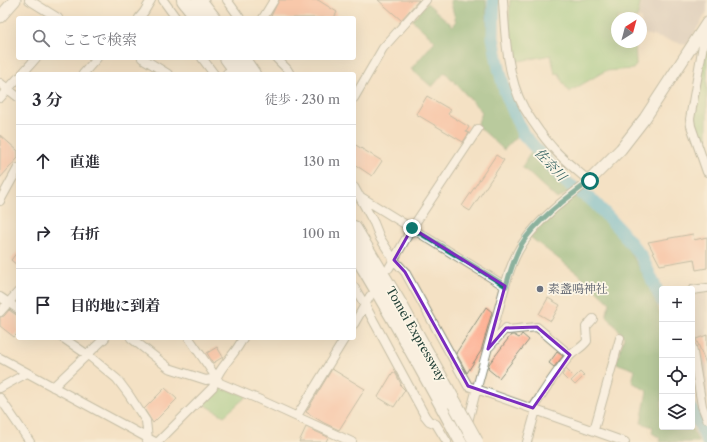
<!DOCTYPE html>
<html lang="ja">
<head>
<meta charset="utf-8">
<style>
	:root { --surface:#fff; --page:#f2f2f3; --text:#2b2b33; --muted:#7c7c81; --line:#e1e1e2 }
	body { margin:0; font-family:"Libre Caslon Text","Noto Serif JP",serif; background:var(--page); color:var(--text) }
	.controls { position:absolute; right:12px; bottom:12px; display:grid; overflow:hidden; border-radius:4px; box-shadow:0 4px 16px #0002 }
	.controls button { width:36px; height:36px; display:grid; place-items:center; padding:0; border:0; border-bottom:1px solid var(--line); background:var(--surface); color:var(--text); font:20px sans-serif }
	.compass { position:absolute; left:611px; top:12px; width:36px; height:36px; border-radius:50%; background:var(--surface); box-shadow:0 4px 16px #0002; rotate:36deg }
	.stop { position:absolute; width:12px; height:12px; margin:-9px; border:3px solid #0f766e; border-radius:50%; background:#fff }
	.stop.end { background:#0f766e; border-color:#fff; box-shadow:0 1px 4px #0008 }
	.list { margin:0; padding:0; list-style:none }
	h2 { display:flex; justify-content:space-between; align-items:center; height:52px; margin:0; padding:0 16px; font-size:17px }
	h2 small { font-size:13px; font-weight:400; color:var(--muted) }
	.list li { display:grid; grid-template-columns:26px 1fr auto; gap:12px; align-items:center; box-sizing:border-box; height:72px; padding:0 16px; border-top:1px solid var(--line) }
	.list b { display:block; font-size:15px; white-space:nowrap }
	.list em { font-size:13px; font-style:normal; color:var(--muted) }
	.icon { flex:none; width:22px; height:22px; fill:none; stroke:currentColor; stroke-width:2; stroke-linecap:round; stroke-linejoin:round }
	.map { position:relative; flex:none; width:707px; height:442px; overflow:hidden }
	.search { position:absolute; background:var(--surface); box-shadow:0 4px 16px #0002; left:16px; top:16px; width:340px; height:44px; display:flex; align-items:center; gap:10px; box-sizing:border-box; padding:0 14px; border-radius:4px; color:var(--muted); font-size:15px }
	.panel { position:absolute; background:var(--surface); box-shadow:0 4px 16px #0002; left:16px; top:72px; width:340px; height:268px; border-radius:4px }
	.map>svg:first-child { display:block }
	.industrial { fill:#cec2b9 }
	.green { fill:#8dc97e; stroke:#568359 }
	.forest { fill:#72ad6d; stroke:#487550 }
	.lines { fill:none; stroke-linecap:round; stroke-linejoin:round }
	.river { stroke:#55b8d4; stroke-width:13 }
	.building { fill:#fda88a }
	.street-casing { stroke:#8a8f7c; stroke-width:10 }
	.secondary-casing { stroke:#8a8f7c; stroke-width:13 }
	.highway-casing { stroke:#8a8f7c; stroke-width:16 }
	.street { stroke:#fff; stroke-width:8 }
	.secondary { stroke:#fff; stroke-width:11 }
	.highway { stroke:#fff; stroke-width:14 }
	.highway-bridge-casing { stroke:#8a8f7c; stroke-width:16; stroke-linecap:butt }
	.highway-bridge { stroke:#fff; stroke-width:14 }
	.route { stroke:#0f766e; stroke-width:5 }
	.marked { fill:none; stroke:#7b2cbf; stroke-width:3; stroke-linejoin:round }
	.worship-dot { fill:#6b7280; stroke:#fcf5e5; stroke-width:1.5 }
	.labels { text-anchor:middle; stroke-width:3.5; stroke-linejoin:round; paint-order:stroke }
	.worship-label { font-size:12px; fill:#5b616d; stroke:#fcf5e5; text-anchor:start }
	.street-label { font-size:12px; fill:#1f3d34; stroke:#fcf5e5 }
	.water-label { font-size:13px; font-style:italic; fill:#2c5c5c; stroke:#fcf5e5 }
</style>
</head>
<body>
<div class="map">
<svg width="707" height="442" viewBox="0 0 707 442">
	<rect width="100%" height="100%" fill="#fcf5e5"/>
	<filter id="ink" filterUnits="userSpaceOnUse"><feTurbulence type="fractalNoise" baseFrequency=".025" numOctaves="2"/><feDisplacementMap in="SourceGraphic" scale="8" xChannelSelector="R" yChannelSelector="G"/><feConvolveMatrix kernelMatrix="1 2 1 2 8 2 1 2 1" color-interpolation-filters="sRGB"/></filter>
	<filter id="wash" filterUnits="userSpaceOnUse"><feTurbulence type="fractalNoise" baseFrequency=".012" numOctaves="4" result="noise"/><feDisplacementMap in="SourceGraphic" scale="16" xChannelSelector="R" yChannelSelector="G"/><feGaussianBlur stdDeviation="0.9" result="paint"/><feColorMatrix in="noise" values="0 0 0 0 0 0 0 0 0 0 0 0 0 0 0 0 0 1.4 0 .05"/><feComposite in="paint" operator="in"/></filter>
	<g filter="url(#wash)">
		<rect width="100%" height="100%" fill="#f4e1c4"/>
		<path class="industrial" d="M642 0H707V12L687 45 641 33V18H638Z
			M707 291V409L704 403 692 336V293Z"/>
		<path class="green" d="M510 0H641L637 18H617V42H635L636 65 633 69 605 71 569 92 562 81 559 73 555 74 551 55 514 62 509 22Z
			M707 50V162L692 120 705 51Z
			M221 387 247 396 224 416 202 403Z"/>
		<path class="forest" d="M450 0H486C487 13 486 27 489 40 494 75 506 101 520 133L504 150 477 125 482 112 445 72 432 87 411 69 435 41 412 20 427 3 453 26 456 22Z
			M532 150 571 191 557 199 522 167Z
			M577 195C620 229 644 268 662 319V427H691L699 442H659L660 438 652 433 653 427 641 423 647 391 632 382 635 370 616 363 624 337 606 315 610 303 581 276 530 237 561 204Z"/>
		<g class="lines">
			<path class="river" d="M494 0 493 37 499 68 505 91 523 134 566 182 594 202 622 232 641 256 662 301
				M692 409 707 441"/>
		</g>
		<g id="blocks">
			<path class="building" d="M279 0H318L337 12 334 18H274L271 16Z
				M378 0H419L401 20Z
				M427 96 451 110 448 114 469 127 466 132 469 133 463 142 416 114Z
				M0 135 18 151V158L0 178Z
				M354 144 382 161 372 176 354 164Z
				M496 155 504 160 470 211 462 206Z
				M693 234 694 240 707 237V268L696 270 694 259 660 265 648 242Z
				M18 251V266L11 260Z
				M548 298 560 305 551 321 539 314Z
				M486 307 492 312 481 351 467 373 456 353Z
				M9 310 18 316V333L14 337 0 326V317L4 316Z
				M522 334 529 340 499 378 488 369 489 364 511 335H514L519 338Z
				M707 335V366L696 339Z
				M217 347 223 357 213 363 207 353Z
				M557 352 563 356 554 367 549 363Z
				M332 369 365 389 339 430 324 423 306 412Z
				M566 369 572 375 567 380 562 375Z
				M393 372 396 374 401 384 400 385 405 390 394 407 378 397Z
				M580 372 584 376 575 385 571 381Z
				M165 388 177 399 153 423 144 409Z
				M306 427 328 437 326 442H299Z"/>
		</g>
	</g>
	<g filter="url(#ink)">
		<use href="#blocks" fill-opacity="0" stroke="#8a8f7c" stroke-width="1"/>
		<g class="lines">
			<g class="street-casing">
				<path id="street" d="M29 0 58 18
					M163 0 176 18
					M227 0 240 18
					M139 18 144 12 151 0
					M263 18 274 0
					M706 28 690 119 691 126 707 172
					M142 58 168 74
					M202 58 214 74
					M276 58 287 69 290 74
					M22 74 36 58
					M83 74 97 58
					M227 74V73
					M0 83 18 97
					M0 98 18 78
					M354 98 383 48 426 0
					M354 187 374 223 380 238 394 260 405 272 468 386 625 442
					M361 197 505 286
					M0 201 18 168
					M389 268 412 228 478 129
					M354 287 365 305 425 416 429 421 436 424 447 442
					M692 290 707 288
					M0 297 18 309
					M0 312 18 292
					M354 324 370 296
					M63 338 88 355 117 379 129 395 146 421 148 439 147 441
					M131 338 169 368 206 380 216 378
					M189 338 220 383 258 399 352 442
					M490 346 506 328 508 330 537 327 570 355
					M692 347 702 406 707 419
					M0 358 155 442
					M53 387 105 338
					M0 388 27 373
					M0 398 30 442
					M533 408C544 391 555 373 569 357 574 351 582 348 587 341L586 327 593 319
					M297 416 345 338
					M467 426C477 386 488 347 499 308 505 287 510 262 523 243 540 218 565 199 589 181 578 171 563 160 553 148 543 137 532 121 524 108 507 78 505 34 503 0
					M594 430 620 338
					M158 442 213 387C218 367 235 356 243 338
					M527 442 536 410"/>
			</g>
			<g class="secondary-casing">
				<path id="secondary" d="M0 17 15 0
					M589 181 621 149 645 118 707 23"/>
			</g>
			<g class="highway-casing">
				<path id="highway" d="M184 0 198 18
					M199 0 213 18
					M227 58 239 74
					M242 58 253 74
					M354 228 399 303 455 404
					M354 251C392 314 427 377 462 442"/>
			</g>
			<use href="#street" class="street"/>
			<use href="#secondary" class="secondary"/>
			<use href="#highway" class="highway"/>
			<g class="highway-bridge-casing">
				<path id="highway-bridge" d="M455 404 476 442"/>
			</g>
			<use href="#highway-bridge" class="highway-bridge"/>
		</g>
	</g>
	<g class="lines" filter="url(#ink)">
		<path class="route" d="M412 228 506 286C510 272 514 258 521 245 536 220 567 198 590 181"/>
	</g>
	<path d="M0 0H707V442H0ZM412 228 505 286 488 349 506 328 537 327 570 355 533 408 468 386 405 272 394 260Z" fill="#f4e1c4" fill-opacity=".55" fill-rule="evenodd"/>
	<path class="marked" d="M412 228 505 286 488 349 506 328 537 327 570 355 533 408 468 386 405 272 394 260Z"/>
	<circle class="worship-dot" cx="540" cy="289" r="4"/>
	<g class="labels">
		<g class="worship-label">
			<text x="548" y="293">素盞鳴神社</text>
		</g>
		<g class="street-label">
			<text transform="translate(416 334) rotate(60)" y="4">Tomei Expressway</text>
		</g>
		<g class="water-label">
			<text transform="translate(551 164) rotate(47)" y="5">佐奈川</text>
		</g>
	</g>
</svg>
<div class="controls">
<button>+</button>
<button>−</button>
<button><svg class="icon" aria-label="locate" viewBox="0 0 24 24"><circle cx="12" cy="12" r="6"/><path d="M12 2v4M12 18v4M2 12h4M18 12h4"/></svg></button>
<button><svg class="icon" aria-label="layers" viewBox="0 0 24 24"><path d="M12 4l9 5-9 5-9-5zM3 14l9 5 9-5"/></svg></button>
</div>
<svg class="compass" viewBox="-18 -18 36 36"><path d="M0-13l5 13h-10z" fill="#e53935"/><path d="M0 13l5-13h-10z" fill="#7c7c81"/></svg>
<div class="stop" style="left:590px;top:181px"></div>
<div class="stop end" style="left:412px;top:228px"></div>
<div class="search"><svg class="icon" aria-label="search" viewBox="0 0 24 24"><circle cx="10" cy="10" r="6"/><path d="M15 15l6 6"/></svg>ここで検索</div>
<section class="panel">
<h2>3 分<small>徒歩 · 230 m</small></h2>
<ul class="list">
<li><svg class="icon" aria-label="ahead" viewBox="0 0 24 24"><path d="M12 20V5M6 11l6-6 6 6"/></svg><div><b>直進</b></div><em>130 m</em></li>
<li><svg class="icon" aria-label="right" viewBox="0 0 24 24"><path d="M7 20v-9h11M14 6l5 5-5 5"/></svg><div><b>右折</b></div><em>100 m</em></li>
<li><svg class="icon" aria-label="arrive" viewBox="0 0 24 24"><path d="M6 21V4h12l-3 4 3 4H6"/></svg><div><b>目的地に到着</b></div></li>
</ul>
</section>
</div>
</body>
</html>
